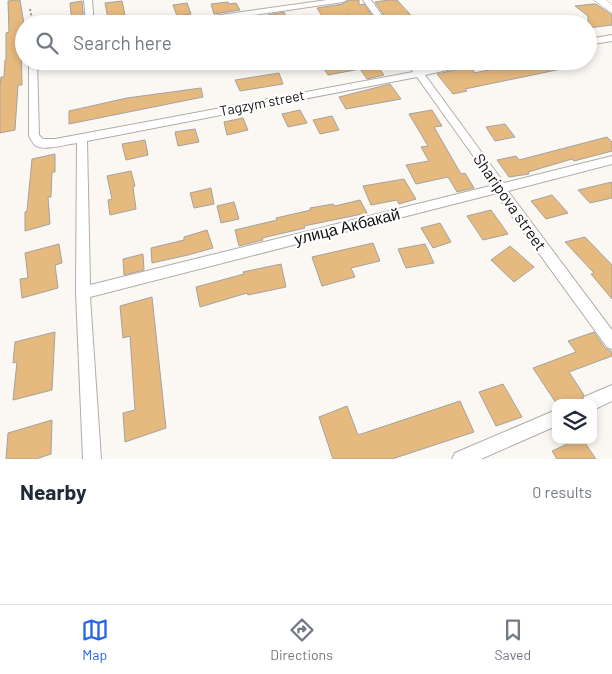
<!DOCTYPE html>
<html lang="en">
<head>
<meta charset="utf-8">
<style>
	:root { --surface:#fff; --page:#f2f2f3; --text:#1f2937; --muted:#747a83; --line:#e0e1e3; --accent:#2563eb }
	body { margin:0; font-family:Barlow,sans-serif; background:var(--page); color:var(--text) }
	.controls { position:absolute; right:15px; bottom:15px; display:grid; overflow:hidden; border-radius:10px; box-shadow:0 2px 8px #0003 }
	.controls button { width:45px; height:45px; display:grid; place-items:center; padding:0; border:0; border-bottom:1px solid var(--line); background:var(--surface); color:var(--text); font:25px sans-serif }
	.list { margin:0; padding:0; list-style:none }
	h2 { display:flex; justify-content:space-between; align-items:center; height:65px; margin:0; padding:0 20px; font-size:21px }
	h2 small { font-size:16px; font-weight:400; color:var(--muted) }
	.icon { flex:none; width:28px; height:28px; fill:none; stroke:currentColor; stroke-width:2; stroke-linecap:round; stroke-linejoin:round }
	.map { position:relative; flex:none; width:612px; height:459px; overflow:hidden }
	.search { position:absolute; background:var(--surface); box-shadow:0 2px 8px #0003; left:15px; right:15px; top:15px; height:55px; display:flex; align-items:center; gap:12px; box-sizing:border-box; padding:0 18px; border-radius:28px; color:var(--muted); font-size:19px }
	.sheet { height:145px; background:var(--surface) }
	nav { display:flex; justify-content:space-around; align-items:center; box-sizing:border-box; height:70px; border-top:1px solid var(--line); background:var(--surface); font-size:14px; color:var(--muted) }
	nav a { display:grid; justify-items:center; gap:2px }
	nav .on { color:var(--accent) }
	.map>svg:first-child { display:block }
	.building { fill:#e6b97f; stroke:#a5a29d }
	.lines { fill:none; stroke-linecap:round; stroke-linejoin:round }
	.minor-casing { stroke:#b0ada8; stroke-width:2 }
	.secondary-casing { stroke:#b0ada8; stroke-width:1 }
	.path { stroke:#979592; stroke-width:2; stroke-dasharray:2 2.5; stroke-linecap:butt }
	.minor { fill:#fff; fill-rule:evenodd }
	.secondary { fill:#fff; fill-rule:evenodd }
	.labels { text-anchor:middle; stroke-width:4.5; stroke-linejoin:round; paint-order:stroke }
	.far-street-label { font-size:14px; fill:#11100f; stroke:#fff }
	.street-label { font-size:16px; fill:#11100f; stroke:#fff }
</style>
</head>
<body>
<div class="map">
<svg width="612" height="459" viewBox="0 0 612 459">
	<rect width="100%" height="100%" fill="#fbf8f3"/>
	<path class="building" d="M16 0H20L24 24H22V39H21L22 85H18L15 130 0 133V86L1 77H4L5 60 6 59V33L9 32 8 1Z
		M349 0H359V5L364 4 378 24H356L350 15 323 18 317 8 343 4Z
		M388 0H397L419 24H390L375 2Z
		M82 1 84 24H72L70 3Z
		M122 1 127 24H109L105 3Z
		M228 2 229 4 236 3 240 10 214 14 211 4Z
		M187 3 191 14 177 16 173 5Z
		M593 4H596L612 15V25L588 28V16L575 6Z
		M284 12 290 24H273L268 15Z
		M341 61H374L384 75 367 79 360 69 328 75 321 64Z
		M534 61H570L571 67 465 89 467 91 453 94 437 74 473 66 474 73Z
		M279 73 283 84 240 91 235 80Z
		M390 84 401 99 346 109 339 97Z
		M201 88 203 97 69 124V111L127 98Z
		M300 110 307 123 288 127 282 114Z
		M432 110 442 126 434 127 461 174 465 173 474 188 457 192 448 177 416 184 406 165 429 161 421 147 428 146 409 114Z
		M332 116 339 130 320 134 313 120Z
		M243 118 248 130 227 135 224 122Z
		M505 124 515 137 495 141 486 127Z
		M195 129 199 142 178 146 175 132Z
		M607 137 612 142V151L574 161 572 159 528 172 529 174 509 177 497 160 516 156 519 160Z
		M145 140 148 155 126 160 122 144Z
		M55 154V172H52L51 197H48L50 224 25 231V212L27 211 32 159Z
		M131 171 135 186 133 187 136 209 110 215 108 200 112 199 107 176Z
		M404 179 416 199 399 204 397 200 371 205 363 186Z
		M612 182V198L590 203 578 190Z
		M211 188 214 204 194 208 190 193Z
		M552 195 568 213 546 219 531 201Z
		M360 200 367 213 304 226 305 228 262 238 263 240 239 246 235 230 277 220 276 218 311 210 310 208 333 204 335 206Z
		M234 202 239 219 221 223 217 206Z
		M491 210 508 234 483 240 467 216Z
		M440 223 451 242 433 248 421 228Z
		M207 230 213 248 188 255 152 263 151 248 184 240V237Z
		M585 237 612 265V299L591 274 594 273 565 242Z
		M373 243 380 261 351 268 355 277 322 286 312 257Z
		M59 244 62 263 55 265 58 288 22 298 20 279 28 278 25 253Z
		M425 244 434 263 406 268 398 249Z
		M510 246 534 267 514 282 491 260Z
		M143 254 144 270 124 275 123 259Z
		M281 264 286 287 248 295 247 293 200 307 196 287 244 274 243 272Z
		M152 297 166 428 125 442 123 413 135 410 130 336 123 338 120 306Z
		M55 332 52 390 13 400 17 362 13 363 15 342Z
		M594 332 605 348 611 351 612 356 569 372 584 395 580 403H556L533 368 576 352 568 341Z
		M503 384 522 417 496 426 479 392Z
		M460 401 474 432 392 459H333L319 417 347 406 358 435Z
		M52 420 51 454 36 459H6L8 433Z
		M576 440H583L596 459H557L552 451Z"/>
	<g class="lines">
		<g class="minor-casing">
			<path id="minor" d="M84 0H92L94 24H86Z
				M327 0H347L343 2 191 24H168L172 22Z
				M363 0H371L388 24H380Z
				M612 35V41L588 45V39Z
				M29 61H37L39 135 43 139H55L82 134 413 72 406 61H415L421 70 468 61H487L425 75 504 183 612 156V164L508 191 612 330V349L607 347 501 201 497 193 90 297 101 459H83L76 293 77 143C68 144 44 151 36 146 33 144 31 139 29 136ZM417 77 494 185 90 285 87 141Z
				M612 385V401L593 410V403H582L584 397Z
				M556 410V426L481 459H452L455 453Z"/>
		</g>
		<g class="secondary-casing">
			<path id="secondary" d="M594 0H606L612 5V13Z"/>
		</g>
		<path class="path" d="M30 9 33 24"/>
		<use href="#minor" class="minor"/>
		<use href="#secondary" class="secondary"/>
	</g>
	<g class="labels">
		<g class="far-street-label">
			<text transform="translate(262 103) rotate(-11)" y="5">Tagzym street</text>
		</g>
		<g class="street-label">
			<text transform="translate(510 202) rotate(55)" y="6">Sharipova street</text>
			<text transform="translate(347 226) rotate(-14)" y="6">улица Акбакай</text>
		</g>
	</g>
</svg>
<div class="controls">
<button><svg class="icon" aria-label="layers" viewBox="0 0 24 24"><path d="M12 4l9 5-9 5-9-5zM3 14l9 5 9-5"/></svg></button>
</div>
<div class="search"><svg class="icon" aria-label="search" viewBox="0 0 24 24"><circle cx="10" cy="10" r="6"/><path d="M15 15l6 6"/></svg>Search here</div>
</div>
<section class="sheet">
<h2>Nearby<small>0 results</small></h2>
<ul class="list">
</ul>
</section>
<nav>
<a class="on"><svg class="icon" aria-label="map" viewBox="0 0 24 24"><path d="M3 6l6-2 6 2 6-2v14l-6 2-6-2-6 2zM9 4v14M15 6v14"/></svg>Map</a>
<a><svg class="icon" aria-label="directions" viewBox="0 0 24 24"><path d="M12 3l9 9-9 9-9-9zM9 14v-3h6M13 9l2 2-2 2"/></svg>Directions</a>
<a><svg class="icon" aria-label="saved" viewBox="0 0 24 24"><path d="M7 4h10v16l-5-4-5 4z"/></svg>Saved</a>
</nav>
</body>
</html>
